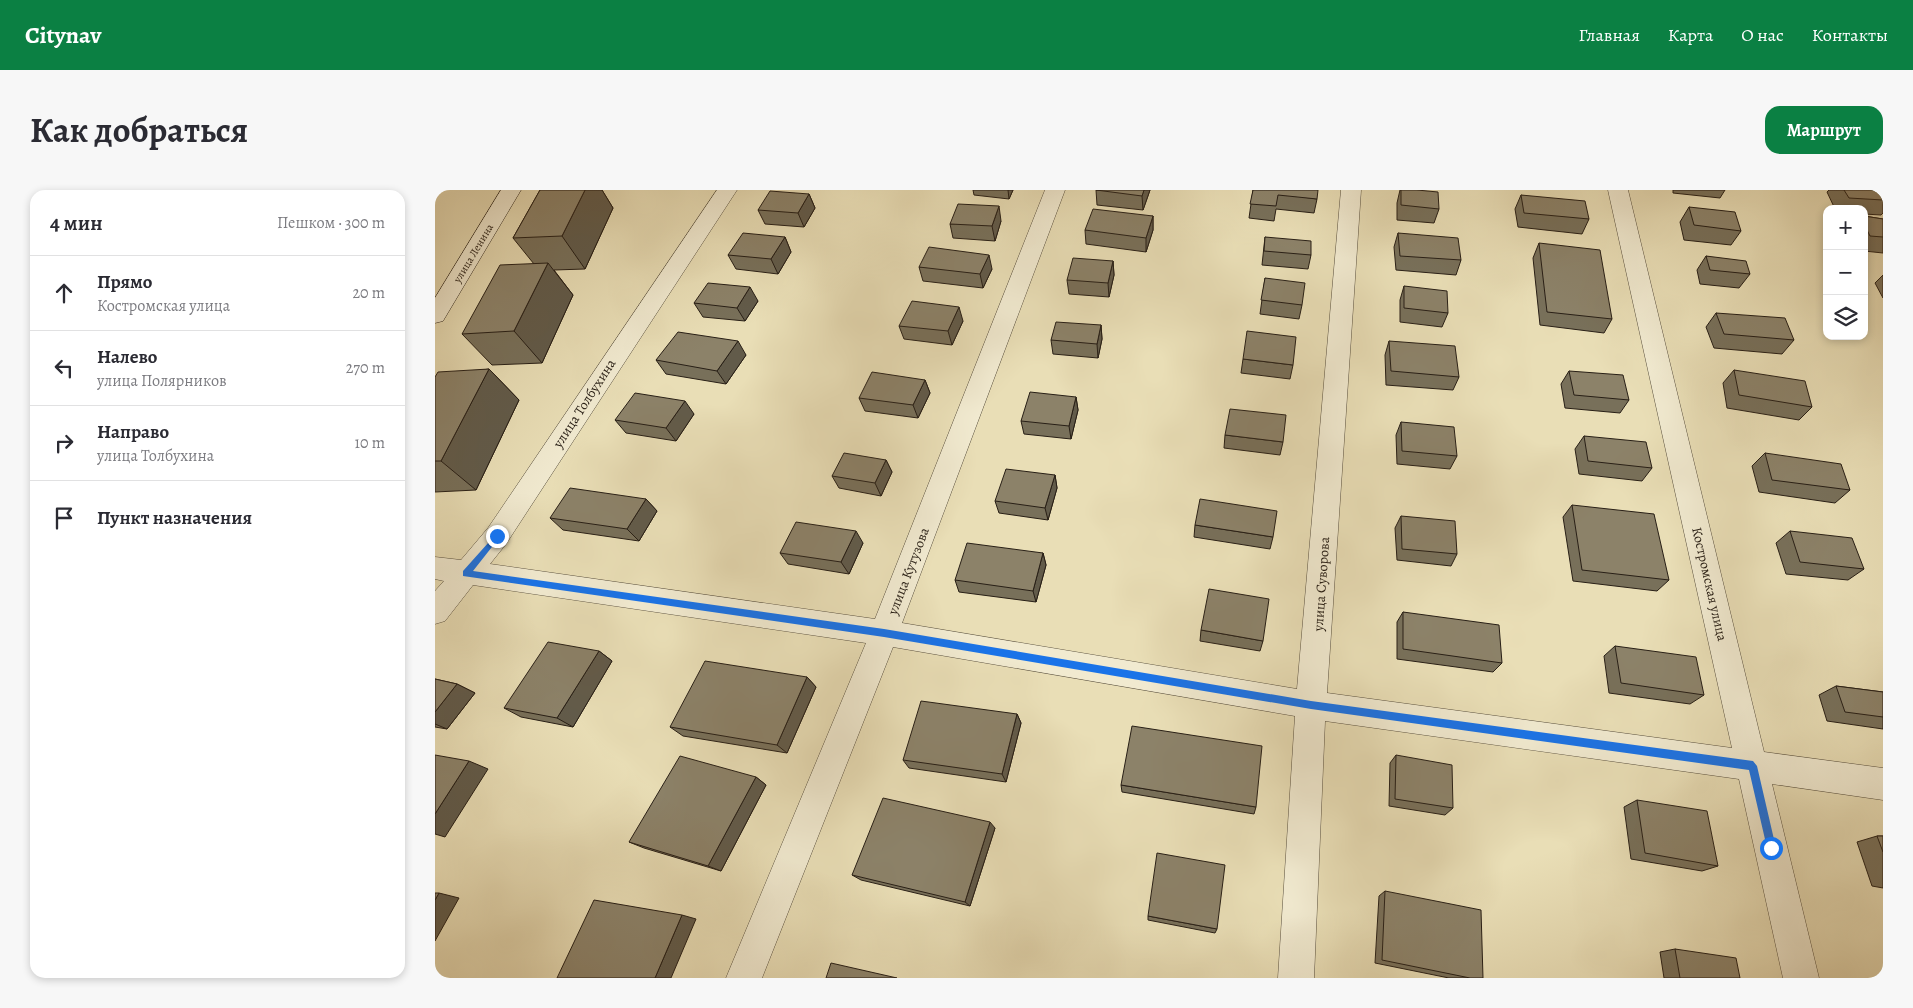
<!DOCTYPE html>
<html lang="ru">
<head>
<meta charset="utf-8">
<style>
	:root { --surface:#fff; --page:#f7f7f7; --text:#2b2b33; --muted:#7c7c81; --line:#e1e1e2; --accent:#0b8043 }
	body { margin:0; font-family:Alegreya,serif; background:var(--page); color:var(--text) }
	.controls { position:absolute; right:15px; top:15px; display:grid; overflow:hidden; border-radius:10px; box-shadow:0 2px 8px #0003 }
	.controls button { width:45px; height:45px; display:grid; place-items:center; padding:0; border:0; border-bottom:1px solid var(--line); background:var(--surface); color:var(--text); font:25px sans-serif }
	.stop { position:absolute; width:15px; height:15px; margin:-11px; border:4px solid #1a73e8; border-radius:50%; background:#fff }
	.stop.end { background:#1a73e8; border-color:#fff; box-shadow:0 1px 5px #0008 }
	.list { margin:0; padding:0; list-style:none }
	h2 { display:flex; justify-content:space-between; align-items:center; height:65px; margin:0; padding:0 20px; font-size:21px }
	h2 small { font-size:16px; font-weight:400; color:var(--muted) }
	.list li { display:grid; grid-template-columns:32px 1fr auto; gap:15px; align-items:center; box-sizing:border-box; height:75px; padding:0 20px; border-top:1px solid var(--line) }
	.list b { display:block; font-size:19px; white-space:nowrap }
	.list p { margin:0; font-size:16px; white-space:nowrap; color:var(--muted) }
	.list em { font-size:16px; font-style:normal; color:var(--muted) }
	.icon { flex:none; width:28px; height:28px; fill:none; stroke:currentColor; stroke-width:2; stroke-linecap:round; stroke-linejoin:round }
	.map { position:relative; flex:none; width:1448px; height:788px; overflow:hidden; border-radius:15px }
	header { display:flex; align-items:center; gap:30px; box-sizing:border-box; height:70px; padding:0 25px; background:var(--accent); color:#fff }
	header strong { font-size:24px }
	nav { display:flex; gap:28px; margin-inline-start:auto; font-size:18px }
	.intro { display:flex; align-items:center; justify-content:space-between; box-sizing:border-box; height:120px; padding:0 30px }
	h1 { margin:0; font-size:35px }
	.button { padding:12px 22px; border-radius:15px; background:var(--accent); color:#fff; font-size:18px; font-weight:700 }
	main { display:flex; gap:30px; padding:0 30px }
	aside { flex:1; background:var(--surface); border-radius:15px; box-shadow:0 2px 8px #0003 }
	.map>svg:first-child { display:block }
	.lines { fill:none; stroke-linecap:round; stroke-linejoin:round }
	.street-casing { stroke:#584f3e; stroke-width:1 }
	.secondary-casing { stroke:#281f16; stroke-width:1 }
	.street { fill:#f1ead0; fill-rule:evenodd }
	.secondary { fill:#f1ead0; fill-rule:evenodd }
	.wall { fill:#78705a; stroke:#281f16 }
	.shaded-wall { fill:#625b4a; stroke:#281f16 }
	.building { fill:#8c8269; stroke:#281f16 }
	.route { fill:#1a73e8 }
	.labels { text-anchor:middle; stroke-width:4; stroke-linejoin:round; paint-order:stroke }
	.far-street-label { font-size:11px; fill:#281f16; stroke:#f1ead0 }
	.street-label { font-size:14px; fill:#281f16; stroke:#f1ead0 }
</style>
</head>
<body>
<header>
<strong>Citynav</strong>
<nav><a>Главная</a><a>Карта</a><a>О нас</a><a>Контакты</a></nav>
</header>
<div class="intro"><h1>Как добраться</h1><a class="button">Маршрут</a></div>
<main>
<aside>
<h2>4 мин<small>Пешком · 300 m</small></h2>
<ul class="list">
<li><svg class="icon" aria-label="ahead" viewBox="0 0 24 24"><path d="M12 20V5M6 11l6-6 6 6"/></svg><div><b>Прямо</b><p>Костромская улица</p></div><em>20 m</em></li>
<li><svg class="icon" aria-label="left" viewBox="0 0 24 24"><path d="M17 20v-9H6M10 6l-5 5 5 5"/></svg><div><b>Налево</b><p>улица Полярников</p></div><em>270 m</em></li>
<li><svg class="icon" aria-label="right" viewBox="0 0 24 24"><path d="M7 20v-9h11M14 6l5 5-5 5"/></svg><div><b>Направо</b><p>улица Толбухина</p></div><em>10 m</em></li>
<li><svg class="icon" aria-label="arrive" viewBox="0 0 24 24"><path d="M6 21V4h12l-3 4 3 4H6"/></svg><div><b>Пункт назначения</b></div></li>
</ul>
</aside>
<div class="map">
<svg width="1448" height="788" viewBox="0 0 1448 788">
	<rect width="100%" height="100%" fill="#e9deb6"/>
	<filter id="stains"><feTurbulence type="fractalNoise" baseFrequency=".004" numOctaves="4"/><feColorMatrix values="0 0 0 0 .2 0 0 0 0 .09 0 0 0 0 .02 0 0 0 .5 -.17"/></filter>
	<radialGradient id="worn" r=".72"><stop offset=".6" stop-color="#630" stop-opacity="0"/><stop offset="1" stop-color="#630" stop-opacity=".3"/></radialGradient>
	<g class="lines">
		<g class="street-casing">
			<path id="street" d="M282 0H302L71 354 55 374 440 429 610 0H630L467 433 862 499 906 0H926L892 503 1297 558 1173 0H1193L1329 562 1448 578V610L1337 594 1384 788H1348L1304 589 890 531 879 788H843L860 526 458 457 327 788H291L431 453 38 395 10 431 0 434V401L9 391 0 389V367L26 370 53 338Z"/>
		</g>
		<g class="secondary-casing">
			<path id="secondary" d="M66 0H86L8 131 0 133V108Z"/>
		</g>
		<use href="#street" class="street"/>
		<use href="#secondary" class="secondary"/>
	</g>
	<path class="wall" d="M105 0H167L178 18 150 79 119 80 138 105 107 173 57 175 27 144 99 74 78 48Z
		M538 0H578L574 9 539 5Z
		M661 0H715L708 20 662 15Z
		M818 0 882 9 879 23 841 19 839 31 814 28Z
		M965 0H982L1004 19 999 33 962 30V13Z
		M1238 0H1290L1285 8 1238 3Z
		M1394 0H1448V23L1446 25 1429 24V19H1400L1392 2Z
		M374 4 380 18 369 37 330 34 323 20Z
		M1086 5 1154 29 1147 44 1083 37 1080 19Z
		M1254 17 1306 41 1296 55 1249 50 1245 32Z
		M718 26V40L711 62 651 54 650 40Z
		M1429 26 1448 29V63L1429 61Z
		M566 31 560 51 518 48 515 34Z
		M963 43 1026 70 1021 85 961 80 959 57Z
		M350 47 356 62 343 84 301 79 293 65Z
		M830 47 876 65 873 79 827 75Z
		M1104 53 1177 129 1169 143 1105 135 1098 68Z
		M1271 66 1315 84 1304 98 1265 94 1262 80Z
		M678 71 679 85 674 107 634 104 632 90Z
		M484 77 557 79 548 98 488 91Z
		M1448 85V108L1440 93Z
		M830 88 867 115 864 129 825 124Z
		M969 96 1013 123 1007 137 965 132V110Z
		M323 111 310 131 268 127 259 113Z
		M1281 123 1359 150 1347 164 1279 158 1271 137Z
		M528 131 517 155 469 149 464 136Z
		M666 135 667 149 663 168 618 164 616 150Z
		M954 151 1024 187 1018 200 951 195 950 165Z
		M311 165 291 194 231 184 221 170Z
		M808 169 858 175 855 189 806 183Z
		M54 179 84 210 41 300 0 302V187Z
		M1299 180 1377 217 1364 230 1292 218 1288 193Z
		M1134 181 1194 210 1185 223 1130 218 1126 194Z
		M490 190 495 203 483 228 430 221 424 208Z
		M641 207 643 220 636 249 589 244 586 231Z
		M259 224 241 251 191 243 180 230Z
		M966 232 1022 266 1015 279 962 274 961 245Z
		M790 245 848 252 845 265 789 258Z
		M1149 246 1217 278 1207 291 1144 284 1140 259Z
		M1330 263 1415 300 1400 313 1324 302 1317 276Z
		M451 270 457 282 446 306 404 298 397 286Z
		M620 285 622 298 613 330 564 323 560 311Z
		M211 309 222 321 204 351 128 340 115 328Z
		M1137 315 1234 390 1222 401 1138 391 1128 327Z
		M966 326 1022 364 1016 376 962 370 960 338Z
		M760 335 838 347 835 359 759 347Z
		M1355 341 1429 379 1413 390 1351 384 1341 353Z
		M428 353 414 384 353 374 345 363Z
		M608 363 611 375 601 412 524 402 520 390Z
		M968 422 1067 473 1058 482 962 469V432Z
		M766 440 828 451 825 461 765 451Z
		M1180 456 1269 505 1255 514 1174 503 1169 466Z
		M164 461 177 471 138 537 86 527 69 518Z
		M372 487 381 497 352 563 248 546 235 537Z
		M0 489 22 494 40 503 12 539 0 537Z
		M1401 496 1448 502V539L1392 531 1384 505Z
		M582 524 586 533 571 592 474 578 468 570Z
		M961 565 1018 618 1010 625 954 616 955 573Z
		M321 587 331 595 286 681 209 658 194 652Z
		M686 595 821 617 819 624 687 602Z
		M1202 610 1283 676 1267 681 1196 669 1189 617Z
		M560 638 535 716 426 690 417 685Z
		M1442 646H1448V698L1437 696 1422 652Z
		M950 701 1048 788H1014L940 773 944 706Z
		M713 726 782 739 780 743 713 730Z
		M1240 759 1305 788H1229L1225 762Z"/>
	<path class="shaded-wall" d="M150 0H167L178 18 150 79 127 46Z
		M573 0H578L574 9Z
		M709 0H715L708 20 707 6Z
		M374 4 380 18 369 37 363 23Z
		M564 16 566 31 560 51 557 36Z
		M718 26V40L711 62V48Z
		M350 47 356 62 343 84 336 69Z
		M554 65 557 79 548 98 545 84Z
		M678 71 679 85 674 107 673 93Z
		M113 73 138 105 107 173 79 141Z
		M315 97 323 111 310 131 302 118Z
		M524 117 528 131 517 155 513 141Z
		M666 135 667 149 663 168 662 154Z
		M303 151 311 165 291 194 282 181Z
		M54 179 84 210 41 300 6 271Z
		M490 190 495 203 483 228 478 215Z
		M641 207 643 220 636 249 634 236Z
		M250 211 259 224 241 251 231 238Z
		M451 270 457 282 446 306 440 293Z
		M620 285 622 298 613 330 610 318Z
		M211 309 222 321 204 351 192 339Z
		M421 341 428 353 414 384 406 372Z
		M608 363 611 375 601 412 598 401Z
		M164 461 177 471 138 537 122 528Z
		M372 487 381 497 352 563 342 555Z
		M22 494 40 503 12 539 0 534V522Z
		M582 524 586 533 571 592 567 584Z
		M34 571 53 579 10 647 0 644V624Z
		M321 587 331 595 286 681 273 676Z
		M555 632 560 638 535 716 530 712Z
		M4 703 24 708 0 751V710Z
		M247 725 261 729 236 788H220Z"/>
	<path class="building" d="M105 0H150L127 46 78 48Z
		M661 0H709L707 6Z
		M818 0H883L882 9 843 5 841 16 815 14Z
		M966 0H982L1003 2 1004 19 966 15Z
		M1409 0H1448V10L1414 8Z
		M335 1 374 4 363 23 323 20Z
		M1086 5 1150 11 1154 29 1089 23Z
		M523 14 564 16 557 36 515 34Z
		M1254 17 1300 22 1306 41 1259 35Z
		M658 19 718 26 711 48 650 40Z
		M1429 26 1448 29V47L1435 46 1429 34Z
		M308 43 350 47 336 69 293 65Z
		M963 43 1023 48 1026 70 965 66Z
		M830 47 876 51V65L829 61Z
		M1104 53 1165 60 1177 129 1112 122Z
		M494 57 554 65 545 84 484 77Z
		M1271 66 1311 71 1315 84 1275 80Z
		M638 68 678 71 673 93 632 90Z
		M113 73 79 141 27 144 65 75Z
		M830 88 870 93 867 115 826 110Z
		M273 93 315 97 302 118 259 113Z
		M969 96 1012 101 1013 123 969 118Z
		M477 111 524 117 513 141 464 136Z
		M1281 123 1350 128 1359 150 1289 144Z
		M621 132 666 135 662 154 616 150Z
		M812 141 861 147 858 175 808 169Z
		M243 142 303 151 282 181 221 170Z
		M954 151 1020 156 1024 187 956 181Z
		M54 179 6 271H0V187L3 182Z
		M1299 180 1370 191 1377 217 1304 205Z
		M1134 181 1188 185 1194 210 1139 205Z
		M437 182 490 190 478 215 424 208Z
		M595 202 641 207 634 236 586 231Z
		M200 203 250 211 231 238 180 230Z
		M795 219 851 225 848 252 790 245Z
		M966 232 1019 237 1022 266 967 261Z
		M1149 246 1211 252 1217 278 1153 271Z
		M409 263 451 270 440 293 397 286Z
		M1330 263 1406 274 1415 300 1337 290Z
		M571 279 620 285 610 318 560 311Z
		M135 298 211 309 192 339 115 328Z
		M765 309 842 321 838 347 760 335Z
		M1137 315 1219 324 1234 390 1147 380Z
		M966 326 1020 331 1022 364 967 359Z
		M361 332 421 341 406 372 345 363Z
		M1355 341 1417 348 1429 379 1365 372Z
		M532 353 608 363 598 401 520 390Z
		M774 399 834 409 828 451 766 440Z
		M968 422 1064 435 1067 473 968 459Z
		M113 452 164 461 122 528 69 518Z
		M1180 456 1261 467 1269 505 1186 493Z
		M270 471 372 487 342 555 235 537Z
		M0 489 22 494 0 522Z
		M1401 496 1448 502V527L1410 522Z
		M486 511 582 524 567 584 468 570Z
		M697 536 827 556 821 617 686 595Z
		M0 565 34 571 0 624Z
		M961 565 1017 575 1018 618 960 609Z
		M245 566 321 587 273 676 194 652Z
		M448 608 555 632 530 712 417 685Z
		M1202 610 1272 621 1283 676 1210 663Z
		M1442 646H1448V662Z
		M722 663 790 675 782 739 713 726Z
		M950 701 1046 720 1048 788H1035L947 770Z
		M0 703H4L0 710Z
		M159 710 247 725 220 788H122Z
		M1240 759 1301 768 1305 788H1245Z
		M396 773 462 788H391Z"/>
	<path class="route" d="M62 343 65 346 64 348 38 381 449 439 876 511 1318 571 1322 576 1341 658 1336 662 1332 658 1314 580 876 519 449 447 28 386V381Z"/>
	<g class="labels">
		<g class="far-street-label">
			<text transform="translate(38 63) rotate(-59)" y="4">улица Ленина</text>
		</g>
		<g class="street-label">
			<text transform="translate(149 213) rotate(-57)" y="5">улица Толбухина</text>
			<text transform="translate(473 381) rotate(-69)" y="5">улица Кутузова</text>
			<text transform="translate(886 394) rotate(-86)" y="5">улица Суворова</text>
			<text transform="translate(1275 394) rotate(77)" y="5">Костромская улица</text>
		</g>
	</g>
	<rect width="100%" height="100%" filter="url(#stains)"/>
	<rect width="100%" height="100%" fill="url(#worn)"/>
</svg>
<div class="controls">
<button>+</button>
<button>−</button>
<button><svg class="icon" aria-label="layers" viewBox="0 0 24 24"><path d="M12 4l9 5-9 5-9-5zM3 14l9 5 9-5"/></svg></button>
</div>
<div class="stop" style="left:1336px;top:658px"></div>
<div class="stop end" style="left:62px;top:346px"></div>
</div>
</main>
</body>
</html>
